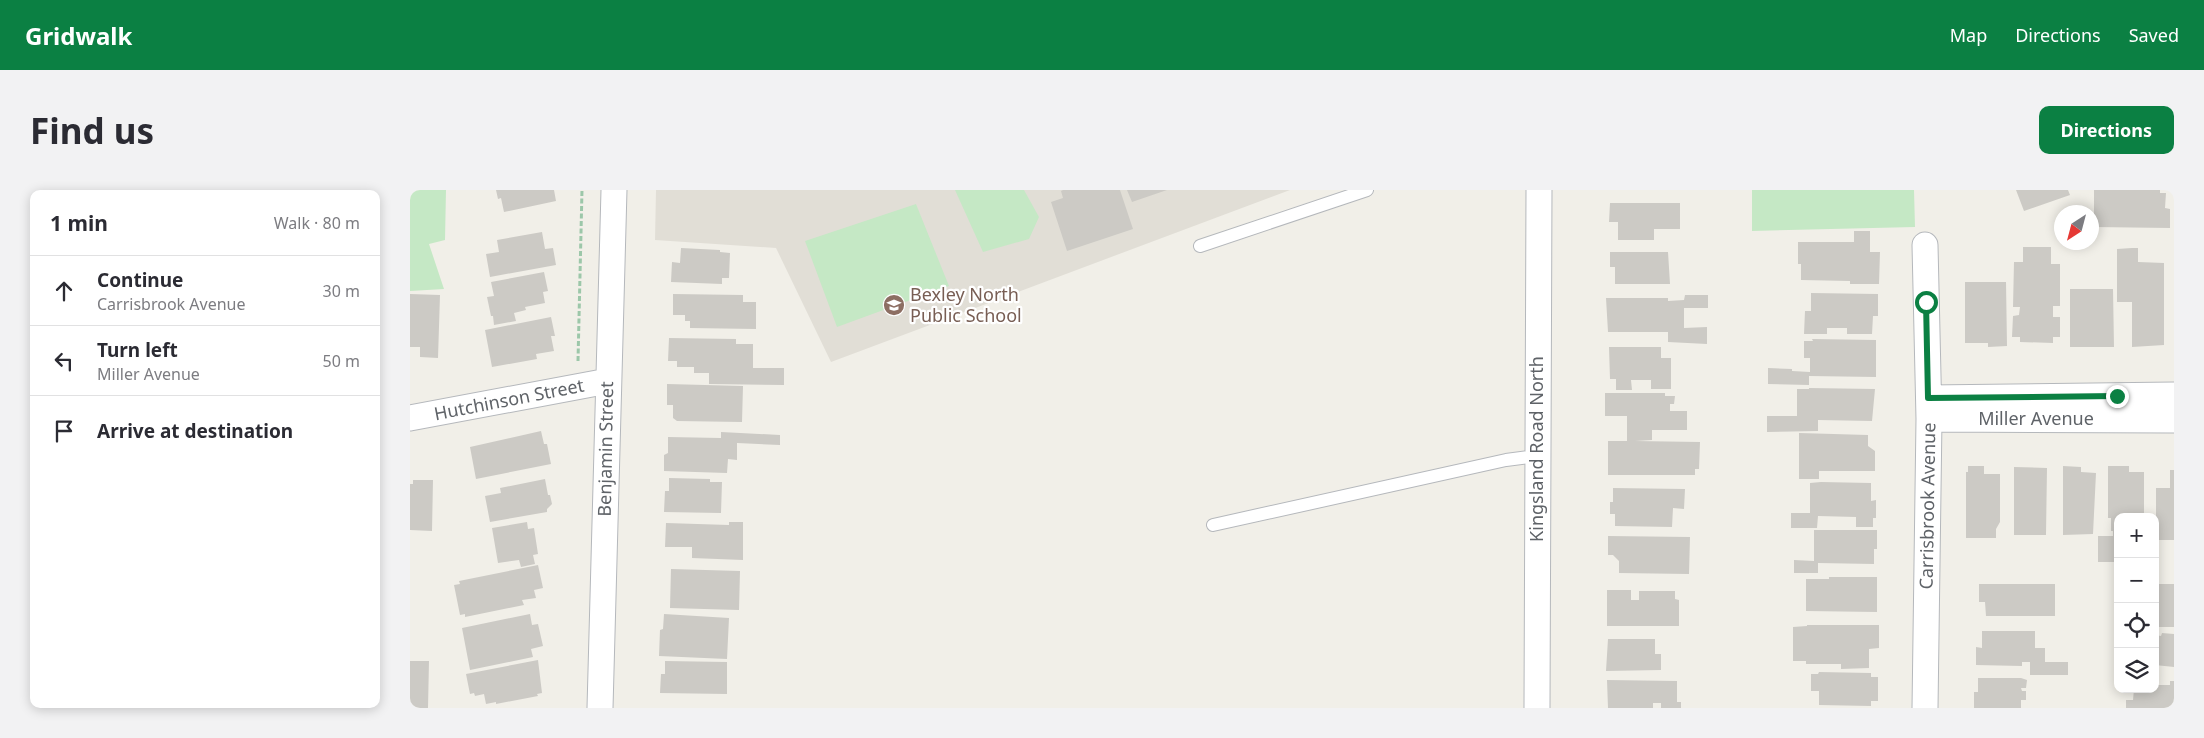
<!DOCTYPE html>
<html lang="en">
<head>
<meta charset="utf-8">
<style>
	:root { --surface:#fff; --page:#f2f2f3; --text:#2b2b33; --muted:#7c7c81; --line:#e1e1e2; --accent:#0b8043 }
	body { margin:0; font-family:"Noto Sans",sans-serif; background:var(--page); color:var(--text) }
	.controls { position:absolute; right:15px; bottom:15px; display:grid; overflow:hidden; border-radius:10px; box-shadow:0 2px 12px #0003 }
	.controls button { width:45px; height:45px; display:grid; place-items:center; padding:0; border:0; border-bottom:1px solid var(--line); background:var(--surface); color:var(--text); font:25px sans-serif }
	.compass { position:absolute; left:1644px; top:15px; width:45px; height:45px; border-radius:50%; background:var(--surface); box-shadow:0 2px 12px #0003; rotate:216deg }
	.stop { position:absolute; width:15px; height:15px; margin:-11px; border:4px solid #0b8043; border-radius:50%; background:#fff }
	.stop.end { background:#0b8043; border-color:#fff; box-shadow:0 1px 5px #0008 }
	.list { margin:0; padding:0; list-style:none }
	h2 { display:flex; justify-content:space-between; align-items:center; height:65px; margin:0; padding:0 20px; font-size:21px }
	h2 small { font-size:16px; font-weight:400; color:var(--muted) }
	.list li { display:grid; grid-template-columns:32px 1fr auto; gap:15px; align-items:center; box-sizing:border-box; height:70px; padding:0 20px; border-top:1px solid var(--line) }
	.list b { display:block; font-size:19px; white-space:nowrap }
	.list p { margin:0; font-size:16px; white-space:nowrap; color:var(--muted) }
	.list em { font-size:16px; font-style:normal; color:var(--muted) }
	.icon { flex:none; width:28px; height:28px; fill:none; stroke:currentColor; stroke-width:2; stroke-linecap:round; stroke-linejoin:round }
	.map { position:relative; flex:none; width:1764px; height:518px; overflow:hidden; border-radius:10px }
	header { display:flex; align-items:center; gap:30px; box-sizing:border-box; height:70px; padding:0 25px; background:var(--accent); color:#fff }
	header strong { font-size:24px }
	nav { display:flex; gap:28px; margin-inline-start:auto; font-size:18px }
	.intro { display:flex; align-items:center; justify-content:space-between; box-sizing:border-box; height:120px; padding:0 30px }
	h1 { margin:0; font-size:35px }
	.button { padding:12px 22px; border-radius:10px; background:var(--accent); color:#fff; font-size:18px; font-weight:700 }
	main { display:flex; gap:30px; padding:0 30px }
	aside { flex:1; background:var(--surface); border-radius:10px; box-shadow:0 2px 12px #0003 }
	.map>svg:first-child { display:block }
	.education { fill:#e1ded6 }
	.green { fill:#c5e8c5 }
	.building { fill:#cccac5 }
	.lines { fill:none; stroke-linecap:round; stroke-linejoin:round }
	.lane-casing { stroke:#b5b8bc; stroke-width:14 }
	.street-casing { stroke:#b5b8bc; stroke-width:27 }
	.path { stroke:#9cc7a9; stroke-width:3; stroke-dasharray:5 2.5; stroke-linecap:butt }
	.lane { stroke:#fff; stroke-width:12 }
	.street { stroke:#fff; stroke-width:25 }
	.route { stroke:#0b8043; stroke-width:6 }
	.labels { text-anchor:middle; stroke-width:4.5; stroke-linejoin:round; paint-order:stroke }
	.education-label { font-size:18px; fill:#785e54; stroke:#fff; text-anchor:start }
	.street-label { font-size:18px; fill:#5f6368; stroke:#fff }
</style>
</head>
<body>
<header>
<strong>Gridwalk</strong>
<nav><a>Map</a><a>Directions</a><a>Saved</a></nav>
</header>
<div class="intro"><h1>Find us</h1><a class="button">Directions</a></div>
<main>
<aside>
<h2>1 min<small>Walk · 80 m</small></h2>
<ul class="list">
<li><svg class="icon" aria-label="ahead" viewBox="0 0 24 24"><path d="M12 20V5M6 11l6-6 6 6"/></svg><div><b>Continue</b><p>Carrisbrook Avenue</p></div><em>30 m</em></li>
<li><svg class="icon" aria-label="left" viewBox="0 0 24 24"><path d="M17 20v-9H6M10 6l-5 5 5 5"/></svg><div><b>Turn left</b><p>Miller Avenue</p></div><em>50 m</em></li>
<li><svg class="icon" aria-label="arrive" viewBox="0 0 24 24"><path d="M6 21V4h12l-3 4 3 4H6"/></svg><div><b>Arrive at destination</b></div></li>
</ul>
</aside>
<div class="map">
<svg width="1764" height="518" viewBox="0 0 1764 518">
	<rect width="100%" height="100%" fill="#f1efe8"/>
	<path class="education" d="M246 0H880L421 172 366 58 245 50Z"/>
	<path class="green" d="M0 0H36L35 50 19 54 34 99 0 101Z
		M545 0H614L629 27 619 49 573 62Z
		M1342 0H1504L1505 37 1342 41Z
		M506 14 539 96 427 137 395 51Z"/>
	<path class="building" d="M86 0H144L146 11 94 22 91 8 88 9Z
		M653 0H710L723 39 657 61 641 12 653 8 651 1Z
		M717 0H757L722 12Z
		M1606 0H1658L1660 5 1614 21Z
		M1684 0H1750V3H1756L1755 18 1760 19V38L1684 37Z
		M1200 13H1270V39H1244V50H1208V32H1199Z
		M1444 41H1460V62H1470L1469 94H1440V91L1391 90V74H1388V52H1444Z
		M132 42 135 59 143 58 146 75 80 87 76 64 89 62 87 50Z
		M1613 57H1641V74H1650V116H1643V127H1650V147H1643V153L1610 152V147H1602L1603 126 1609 125 1610 117H1603L1604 72H1613Z
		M271 58 310 60V62L320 63 319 88H312V94L261 92 262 72 270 73Z
		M1722 58H1728V72L1754 73V155L1722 157V112H1707V59Z
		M1200 62H1258L1260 94H1205V77H1200Z
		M134 82 138 101 133 102 135 113 115 117 116 120 104 123 106 131 84 135 83 126H81L77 107 84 106 81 92Z
		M1555 92H1596L1597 156 1578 157V153H1555Z
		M1660 99H1703L1704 157H1660Z
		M1401 103 1468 104V126H1463L1462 144H1437V138H1417V144H1394L1395 121H1401Z
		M0 104 30 105 28 168 10 167V157H0Z
		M263 104 333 105V112H346V139L280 138V131H275V125H263Z
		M1275 105H1298V118H1274V138L1297 137V154L1258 152V142H1198L1196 108H1258V111L1274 110Z
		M141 127 145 146H141L144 161 126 164 127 169 82 177 75 140Z
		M259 148 326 149V154H343V178H374V195L299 194V183H284V177H267V171H258Z
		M1402 149 1466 150V187L1399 186V195L1358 194V178L1382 179V181L1400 182V168H1394V151H1403Z
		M1199 157H1251V168H1261V199H1241V190H1221L1222 200H1206V189H1200Z
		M257 194 333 196 332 232 267 231 263 228V215H257Z
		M1399 198 1465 199 1462 231 1408 230V241L1357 242V226H1387V199H1399Z
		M1195 203H1255V206H1265L1264 214H1260V221H1277V240H1242V250L1225 251 1290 252 1289 279H1285V285H1198V251H1217V226H1195Z
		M131 241 134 254H137L141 274 66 289 60 257Z
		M311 242 370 245V255L327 253V270L318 269 317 283 254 281V265L258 263V247L311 248Z
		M1389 243 1458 245V256L1465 261V281H1409V289H1389Z
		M1558 276H1574V284H1590V332L1586 339V348H1556V282H1558Z
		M1653 276 1671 277V282L1686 283 1683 344 1653 345Z
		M1698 276H1719V282H1734V325L1733 327H1708V353H1705V372H1688V346H1703V341H1701V328H1698Z
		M1604 277 1637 278 1636 345H1604Z
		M1760 280H1764V350H1746V298H1760Z
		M259 288 300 289V292H312L311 323 254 322 255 301H259Z
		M135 289 138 305H140L142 314 137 319V322L80 332 75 306 91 303 90 298Z
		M3 290H23L22 341 0 340V294H3Z
		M1411 292 1461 293V311L1466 310V328H1463V337H1446V327L1408 326 1407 338H1381V323H1400V293Z
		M1203 298 1275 299 1274 319 1263 318 1262 337 1205 336V324H1200V312H1203Z
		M117 332 118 339 124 338 128 364 123 365 125 374 111 377 109 370 88 373 82 338Z
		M319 332H333V370L282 368V357H255L256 333 319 335Z
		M1404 340H1467V359H1464V374L1408 373V383H1384V370L1404 371Z
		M1198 346 1280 347 1279 384 1209 383V371L1203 365H1198Z
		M128 375 133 398 124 400 126 408 112 410 114 415 55 427V424L50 425 44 395 50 394 49 391Z
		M261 379 330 381 329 420 260 418Z
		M1419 387H1467V422L1396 421V389H1419Z
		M1569 394H1645V426H1576L1575 412H1569Z
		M1747 394H1764V437H1746L1745 435Z
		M1197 400H1221V410H1229V401H1265V409L1269 410V436H1197Z
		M120 424 122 435 128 434 133 456 121 459 123 467 60 480 52 438Z
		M254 424 319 428 317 469 249 466 250 440 253 439Z
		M1397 435H1469V458L1459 459V478L1431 479V474H1396V471H1383V437L1397 436Z
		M1572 441H1625V458H1635V472H1658V485H1620V472H1612V476L1566 475V457L1572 458Z
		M1752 443 1764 444V477L1745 475V445L1751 446Z
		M1198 449H1245V464H1251V480L1196 481Z
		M128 470 132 503 127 504 128 506 86 514V512L76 514 74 504 65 506 64 503 60 504 56 484Z
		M0 471H19L18 518H0Z
		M255 471 317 472V504L250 503 251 484H255Z
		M1409 482 1461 483V487H1468V511H1461V516L1409 515V501H1401V484H1408Z
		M1568 488H1611L1617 490 1616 498H1611L1612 501H1616V510H1611V518H1564V502H1568Z
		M1197 490 1267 491V512H1271V518H1251V513H1243V518H1198Z
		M1760 491H1764V518H1716V510H1723L1724 499H1745V495H1760Z"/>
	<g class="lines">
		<g class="lane-casing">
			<path id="lane" d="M790 56 957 0
				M803 335 1096 270 1127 266"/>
		</g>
		<g class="street-casing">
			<path id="street" d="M1519 208 1764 205
				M0 228 198 191
				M1519 229 1764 230
				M190 518 204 0
				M1127 518 1129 0
				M1515 518 1519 229 1515 55"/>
		</g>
		<path class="path" d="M168 171 172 0"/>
		<use href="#lane" class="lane"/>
		<use href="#street" class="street"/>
	</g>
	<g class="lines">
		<path class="route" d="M1516 112 1518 208 1707 206"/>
	</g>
	<defs>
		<g id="school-disc" transform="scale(1.125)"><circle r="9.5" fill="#8d6e63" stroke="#fff"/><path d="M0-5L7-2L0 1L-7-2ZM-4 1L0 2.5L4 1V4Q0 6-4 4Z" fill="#fff"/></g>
	</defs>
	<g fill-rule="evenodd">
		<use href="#school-disc" x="484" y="115"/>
	</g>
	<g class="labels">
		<g class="education-label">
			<text x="500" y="111">Bexley North<tspan x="500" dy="21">Public School</tspan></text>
		</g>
		<g class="street-label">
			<text transform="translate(99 210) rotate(-11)" y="6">Hutchinson Street</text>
			<text x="1626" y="235">Miller Avenue</text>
			<text transform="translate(196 259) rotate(-89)" y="6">Benjamin Street</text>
			<text transform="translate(1127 259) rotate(-90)" y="6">Kingsland Road North</text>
			<text transform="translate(1518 316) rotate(-89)" y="6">Carrisbrook Avenue</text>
		</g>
	</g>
</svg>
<div class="controls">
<button>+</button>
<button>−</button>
<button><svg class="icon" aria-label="locate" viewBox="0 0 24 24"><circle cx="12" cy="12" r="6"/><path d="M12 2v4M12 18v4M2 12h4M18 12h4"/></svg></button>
<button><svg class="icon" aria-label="layers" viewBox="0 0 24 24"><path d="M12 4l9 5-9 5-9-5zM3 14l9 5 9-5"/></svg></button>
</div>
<svg class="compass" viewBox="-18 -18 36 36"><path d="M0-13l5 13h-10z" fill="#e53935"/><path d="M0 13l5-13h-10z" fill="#7c7c81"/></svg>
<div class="stop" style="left:1516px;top:112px"></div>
<div class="stop end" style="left:1707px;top:206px"></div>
</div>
</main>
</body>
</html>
